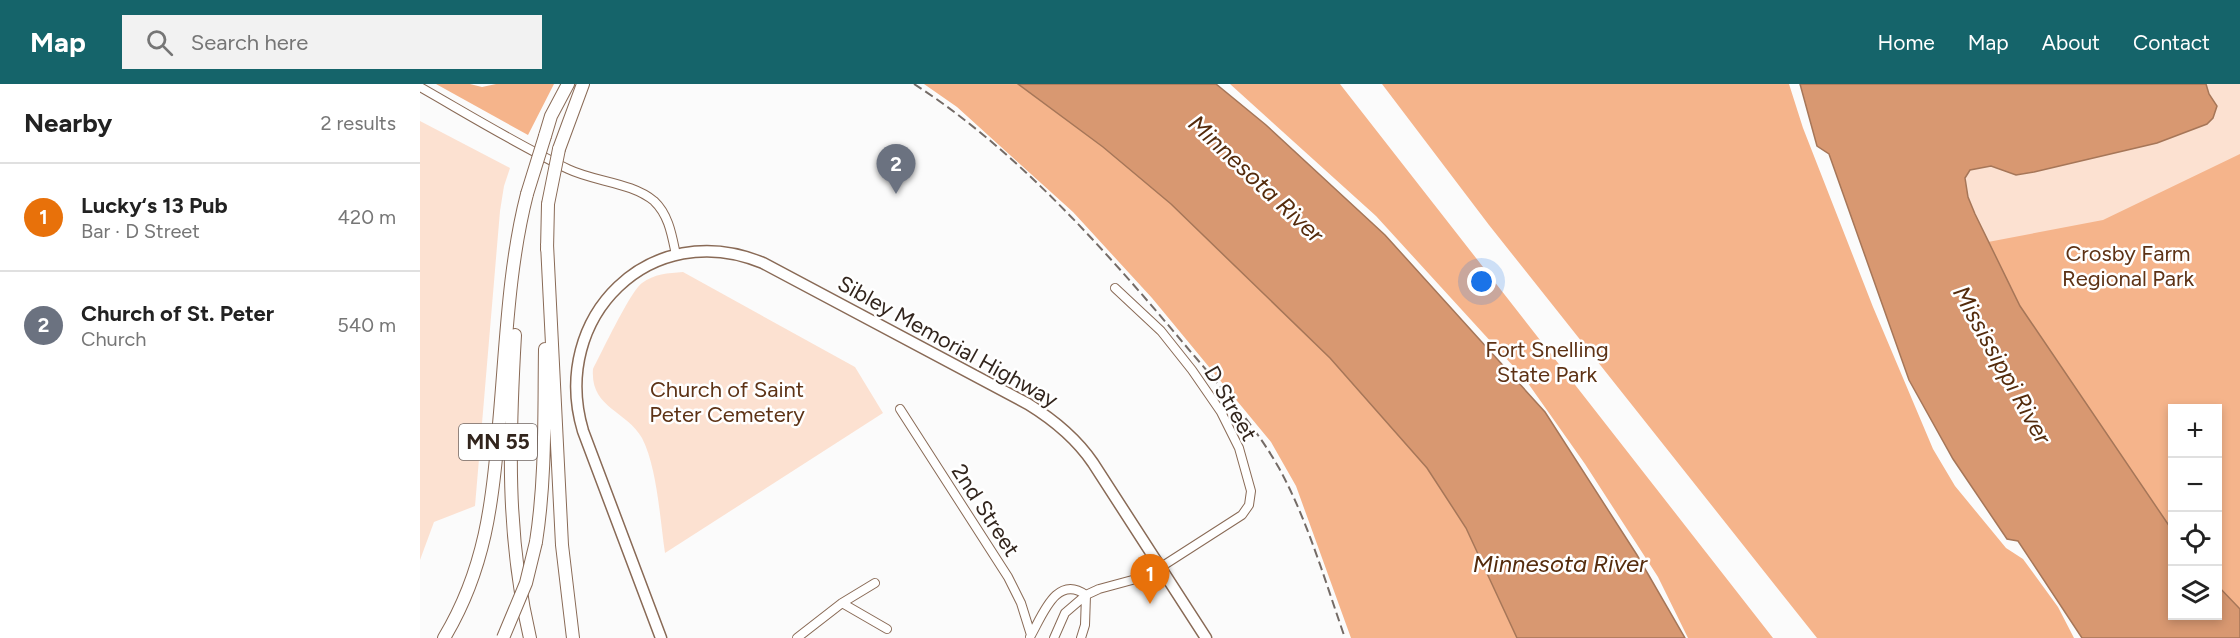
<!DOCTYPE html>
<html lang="en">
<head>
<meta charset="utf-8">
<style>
	:root { --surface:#fff; --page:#f2f2f2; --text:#222; --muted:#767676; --line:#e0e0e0; --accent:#15646a }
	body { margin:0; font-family:Figtree,sans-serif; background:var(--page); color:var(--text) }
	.controls { position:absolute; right:18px; bottom:18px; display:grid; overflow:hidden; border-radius:0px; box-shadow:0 3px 9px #0003 }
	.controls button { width:54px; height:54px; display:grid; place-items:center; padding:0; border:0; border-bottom:2px solid var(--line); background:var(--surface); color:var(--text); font:30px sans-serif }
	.you { position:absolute; left:1062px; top:198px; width:21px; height:21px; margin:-15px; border:4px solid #fff; border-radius:50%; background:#1a73e8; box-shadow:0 0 0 9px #1a73e833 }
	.badge { display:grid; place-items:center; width:39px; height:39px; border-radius:50%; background:var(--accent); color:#fff; font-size:20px; font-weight:700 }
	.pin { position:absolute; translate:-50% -50px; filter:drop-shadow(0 2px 3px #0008) }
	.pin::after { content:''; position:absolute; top:32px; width:21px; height:18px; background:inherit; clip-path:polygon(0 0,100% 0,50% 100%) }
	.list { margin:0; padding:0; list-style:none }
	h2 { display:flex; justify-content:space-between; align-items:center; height:78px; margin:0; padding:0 24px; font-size:26px }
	h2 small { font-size:20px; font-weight:400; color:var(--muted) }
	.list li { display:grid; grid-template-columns:39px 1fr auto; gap:18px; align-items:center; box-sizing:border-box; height:108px; padding:0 24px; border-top:2px solid var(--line) }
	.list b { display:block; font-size:22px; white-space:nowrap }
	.list p { margin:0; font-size:20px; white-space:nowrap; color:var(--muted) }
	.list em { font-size:20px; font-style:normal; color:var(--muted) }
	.icon { flex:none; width:33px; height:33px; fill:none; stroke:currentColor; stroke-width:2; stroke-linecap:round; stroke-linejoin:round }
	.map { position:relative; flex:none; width:1820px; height:554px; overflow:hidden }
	header { display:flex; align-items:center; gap:36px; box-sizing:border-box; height:84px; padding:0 30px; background:var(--accent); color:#fff }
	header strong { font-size:28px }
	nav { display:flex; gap:33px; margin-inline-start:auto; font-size:21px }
	.search { width:420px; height:54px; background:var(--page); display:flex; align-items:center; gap:15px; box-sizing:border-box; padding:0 21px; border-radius:0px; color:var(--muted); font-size:22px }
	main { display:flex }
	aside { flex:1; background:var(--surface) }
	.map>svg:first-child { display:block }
	.green { fill:#fce1d1 }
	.forest { fill:#f5b48b }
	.water { fill:#d89871; stroke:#a67658; stroke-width:1.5 }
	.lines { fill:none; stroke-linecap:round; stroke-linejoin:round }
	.minor-casing { stroke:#896a56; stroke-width:10 }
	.major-casing { stroke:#896a56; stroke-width:13 }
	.highway-casing { stroke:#896a56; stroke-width:14 }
	.minor { stroke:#fff; stroke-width:8 }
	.major { stroke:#fff; stroke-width:10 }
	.highway { stroke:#fff; stroke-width:12 }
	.rail { stroke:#746b66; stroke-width:2; stroke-dasharray:9 4.5; stroke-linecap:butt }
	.highway-bridge-casing { stroke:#896a56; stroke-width:14; stroke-linecap:butt }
	.highway-bridge { stroke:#fff; stroke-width:12 }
	.labels { text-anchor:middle; stroke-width:5; stroke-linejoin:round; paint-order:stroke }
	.shield { fill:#fff; stroke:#706661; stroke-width:1.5 }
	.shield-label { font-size:21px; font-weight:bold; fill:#32251d }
	.park-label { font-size:22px; fill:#5d3215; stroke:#fff }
	.street-label { font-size:22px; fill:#32251d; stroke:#fff }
	.water-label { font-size:24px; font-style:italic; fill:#542b0c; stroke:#fff }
</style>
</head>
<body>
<header>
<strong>Map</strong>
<div class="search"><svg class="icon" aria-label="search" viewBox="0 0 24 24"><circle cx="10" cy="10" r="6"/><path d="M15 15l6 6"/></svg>Search here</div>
<nav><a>Home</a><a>Map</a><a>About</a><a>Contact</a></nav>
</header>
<main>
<aside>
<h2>Nearby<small>2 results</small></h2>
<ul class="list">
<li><span class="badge" style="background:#e8710a">1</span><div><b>Lucky‘s 13 Pub</b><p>Bar · D Street</p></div><em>420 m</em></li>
<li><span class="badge" style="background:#6b7280">2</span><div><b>Church of St. Peter</b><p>Church</p></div><em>540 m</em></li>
</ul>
</aside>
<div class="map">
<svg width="1820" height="554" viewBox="0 0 1820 554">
	<rect width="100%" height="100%" fill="#fbfbfb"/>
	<path class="green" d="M1786 0H1820V525L1798 502V324H1752V446L1600 222 1555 130 1548 113 1545 94 1550 86 1571 82 1596 91 1614 88 1737 59 1787 40 1797 22 1789 10Z
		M0 37 90 84 84 102 80 127 55 422 14 438 0 476Z
		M263 188 435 283 463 329 245 469C240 435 237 383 222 354 206 326 170 324 173 285 182 268 210 208 222 199 234 190 248 189 263 188Z"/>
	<path class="forest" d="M16 0H50L62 3 76 0H134L108 51Z
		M504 0H598L683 63 751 120 910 274 1007 384 1046 444 1097 554H931L876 402 851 358 732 214 653 128 537 23Z
		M810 0H920L1353 554H1268L1238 493 1165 380 1105 295 956 132Z
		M962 0H1369L1383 44 1453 223 1513 365 1535 402 1586 464 1603 475 1638 523 1654 554H1397L1069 141Z
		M1820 70V525L1798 502V324H1752V446L1600 222 1568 158 1683 136Z"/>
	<path class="water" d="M598 0H796L846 41 965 151 1125 328 1217 471 1265 554H1097L1046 444 1007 384 910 274 751 120 683 63Z
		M1380 0H1786L1789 10 1797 22 1793 34 1787 40 1737 59 1614 88 1596 91 1571 82 1550 86 1545 94 1548 113 1555 130 1600 222 1752 446V532H1798V502L1820 525V554H1662L1598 457 1587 455 1533 375 1489 296 1409 70 1397 62Z"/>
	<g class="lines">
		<g class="minor-casing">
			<path id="minor" d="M0 3C49 31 98 61 148 85 175 98 211 98 234 117 249 131 252 152 256 171
				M480 325 588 493 601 519 611 551
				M422 519 467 545
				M610 553C622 533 636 489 666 511
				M377 554 422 519 455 499
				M634 554 645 529 666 511 679 505 727 492 822 431 829 421 831 407 819 364 801 328 772 286 741 247 695 204
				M661 554 665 541 666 511"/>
		</g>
		<g class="major-casing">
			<path id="major" d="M241 554 163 347C129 233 231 132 343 179L608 320C634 336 656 354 673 379L786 554"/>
		</g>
		<g class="highway-casing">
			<path id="highway" d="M125 52 131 32 148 0
				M139 65 163 0
				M127 160 142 461 153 554
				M127 166 128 120
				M95 251C89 355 86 452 110 554
				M116 458C126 394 124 329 125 265
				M24 554C65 486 73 418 79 340 86 264 88 184 107 110"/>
		</g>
		<use href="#minor" class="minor"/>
		<use href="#major" class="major"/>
		<use href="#highway" class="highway"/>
		<path class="rail" d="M494 0C597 66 687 168 765 261 798 300 834 340 859 384 888 437 905 497 925 554"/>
		<g class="highway-bridge-casing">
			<path id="highway-bridge" d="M107 110 125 52
				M128 120 139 65
				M83 554 106 499 116 458"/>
		</g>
		<use href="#highway-bridge" class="highway-bridge"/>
	</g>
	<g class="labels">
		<rect class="shield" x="39" y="340" width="78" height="36" rx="4.5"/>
		<g class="shield-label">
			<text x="78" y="365">MN 55</text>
		</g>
		<g class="park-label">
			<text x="1708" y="177">Crosby Farm<tspan x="1708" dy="25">Regional Park</tspan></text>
			<text x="1127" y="273">Fort Snelling<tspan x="1127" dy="25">State Park</tspan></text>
			<text x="307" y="313">Church of Saint<tspan x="307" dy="25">Peter Cemetery</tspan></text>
		</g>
		<g class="street-label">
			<text transform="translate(528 257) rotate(29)" y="8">Sibley Memorial Highway</text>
			<text transform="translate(811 319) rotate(60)" y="8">D Street</text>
			<text transform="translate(566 426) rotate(57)" y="8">2nd Street</text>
		</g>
		<g class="water-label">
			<text transform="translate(836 95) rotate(43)" y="8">Minnesota River</text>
			<text transform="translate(1582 281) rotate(61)" y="8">Mississippi River</text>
			<text x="1140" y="488">Minnesota River</text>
		</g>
	</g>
</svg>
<div class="controls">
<button>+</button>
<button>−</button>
<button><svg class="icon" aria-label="locate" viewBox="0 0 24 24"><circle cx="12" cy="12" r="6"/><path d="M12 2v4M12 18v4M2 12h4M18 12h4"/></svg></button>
<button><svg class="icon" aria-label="layers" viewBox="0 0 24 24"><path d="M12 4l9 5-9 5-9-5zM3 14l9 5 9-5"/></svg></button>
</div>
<div class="you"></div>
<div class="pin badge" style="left:730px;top:520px;background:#e8710a">1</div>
<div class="pin badge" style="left:476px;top:110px;background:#6b7280">2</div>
</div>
</main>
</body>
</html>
